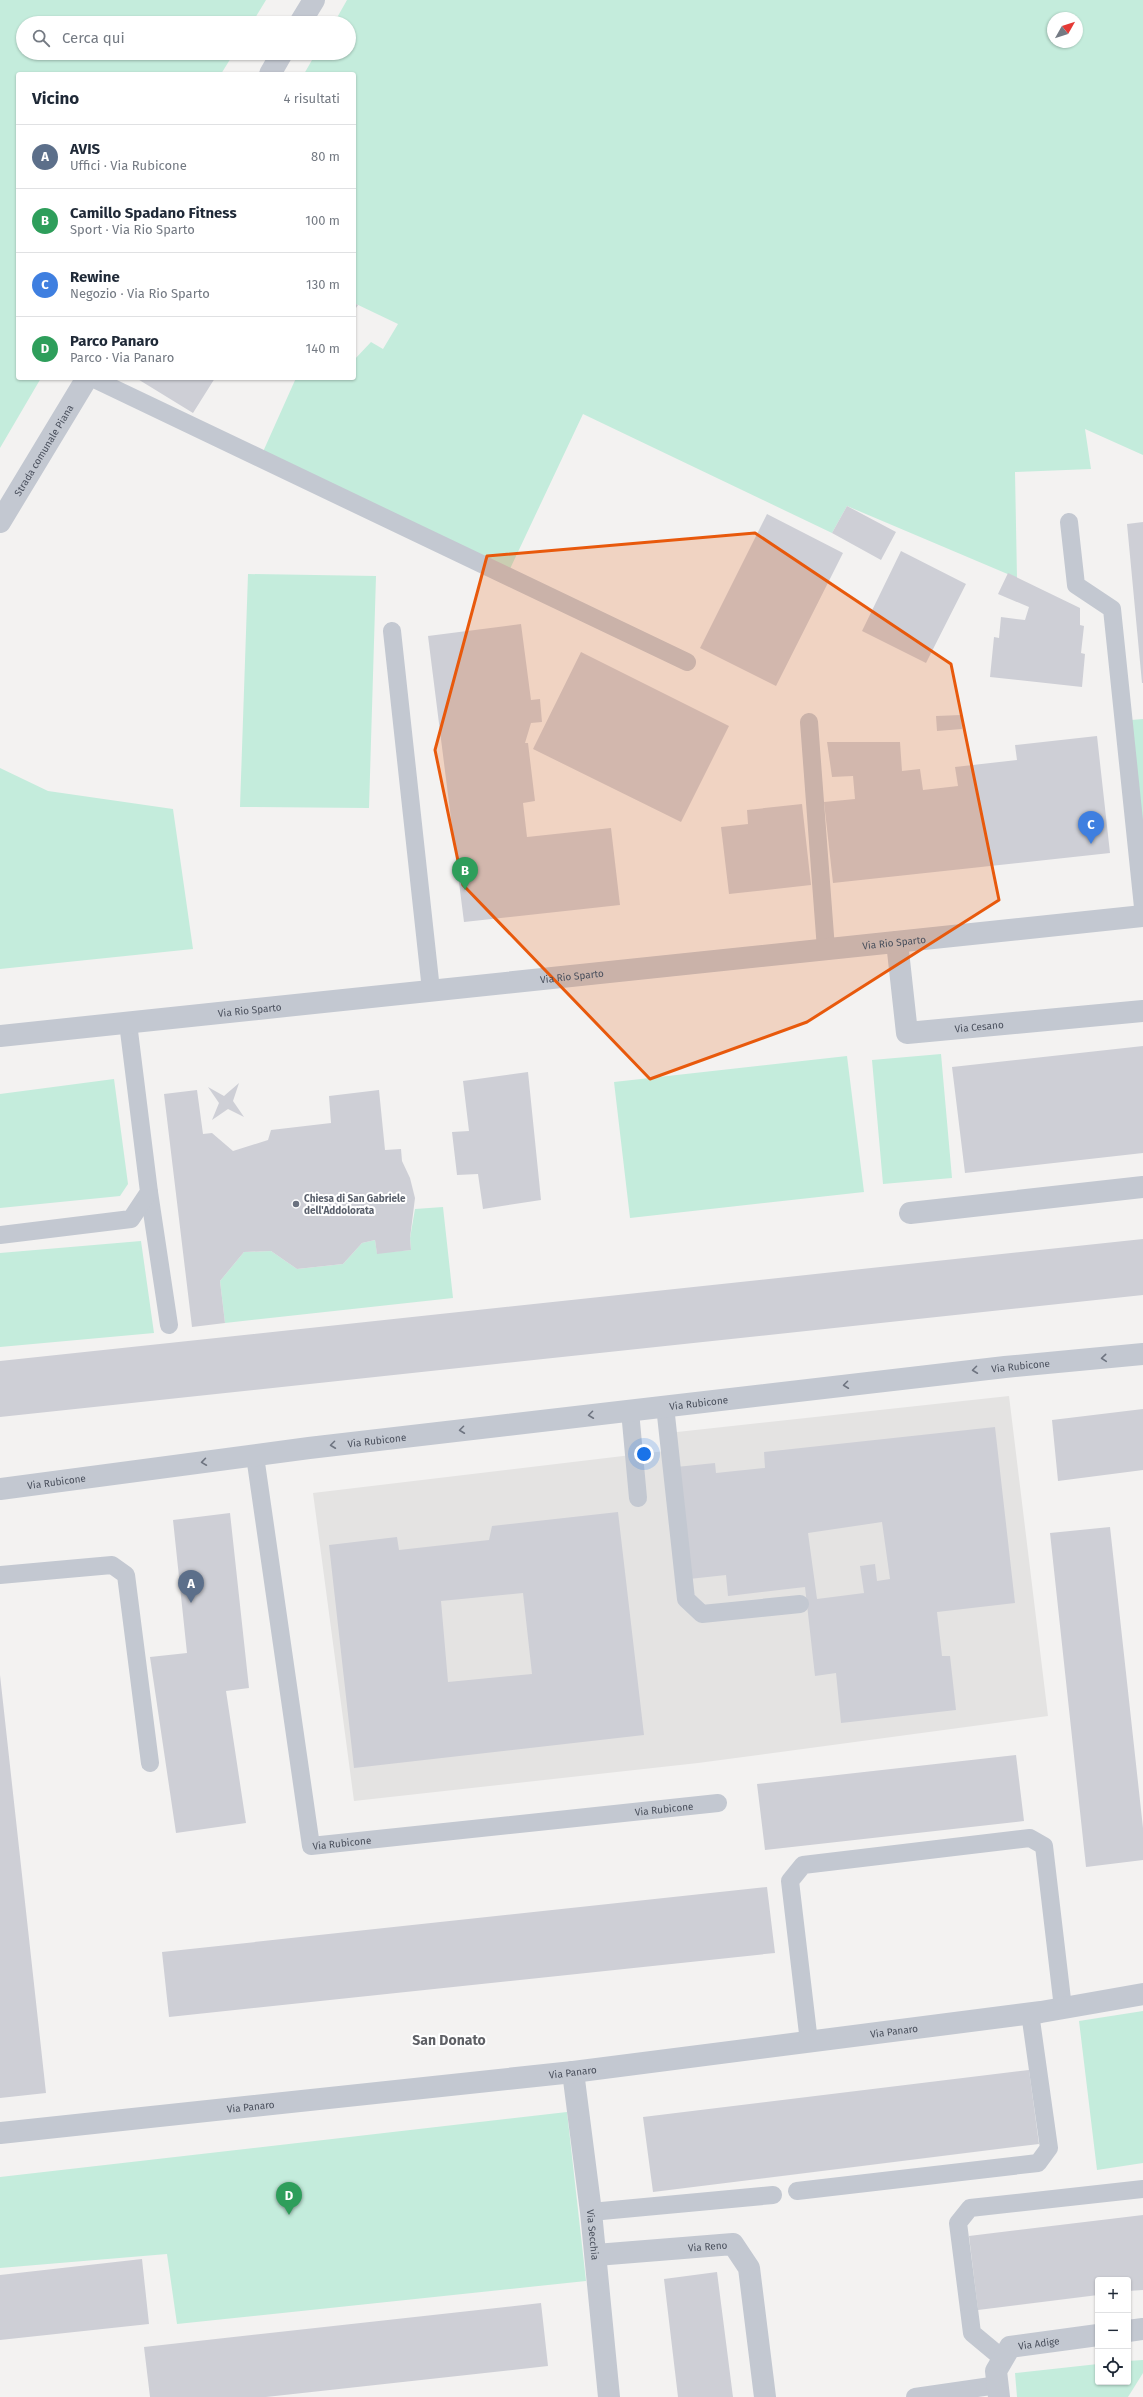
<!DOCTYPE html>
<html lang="it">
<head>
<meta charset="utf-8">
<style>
	:root { --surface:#fff; --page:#f6f6f7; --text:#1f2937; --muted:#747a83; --line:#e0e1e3; --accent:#2850d6 }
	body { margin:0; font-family:"Fira Sans",sans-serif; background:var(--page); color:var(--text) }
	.controls { position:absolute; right:12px; bottom:12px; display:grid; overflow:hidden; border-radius:4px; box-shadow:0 1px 3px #0004 }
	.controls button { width:36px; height:36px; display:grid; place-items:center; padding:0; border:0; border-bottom:1px solid var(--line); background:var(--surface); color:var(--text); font:20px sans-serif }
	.compass { position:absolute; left:1047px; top:12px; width:36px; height:36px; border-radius:50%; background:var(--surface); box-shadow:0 1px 3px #0004; rotate:51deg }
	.you { position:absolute; left:644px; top:1454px; width:14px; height:14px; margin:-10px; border:3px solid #fff; border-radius:50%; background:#1a73e8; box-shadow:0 0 0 6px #1a73e833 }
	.badge { display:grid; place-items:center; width:26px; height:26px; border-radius:50%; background:var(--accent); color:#fff; font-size:13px; font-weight:700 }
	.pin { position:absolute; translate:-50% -33px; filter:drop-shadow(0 1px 2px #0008) }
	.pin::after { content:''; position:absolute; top:21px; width:14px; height:12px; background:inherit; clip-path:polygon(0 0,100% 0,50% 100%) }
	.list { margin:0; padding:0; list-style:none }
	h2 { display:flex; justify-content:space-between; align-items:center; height:52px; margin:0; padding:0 16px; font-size:17px }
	h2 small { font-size:13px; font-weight:400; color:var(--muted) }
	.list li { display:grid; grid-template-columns:26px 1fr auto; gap:12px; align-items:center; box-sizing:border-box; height:64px; padding:0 16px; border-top:1px solid var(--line) }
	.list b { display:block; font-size:15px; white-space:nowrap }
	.list p { margin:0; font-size:13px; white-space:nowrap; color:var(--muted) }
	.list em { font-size:13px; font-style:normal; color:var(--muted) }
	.icon { flex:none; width:22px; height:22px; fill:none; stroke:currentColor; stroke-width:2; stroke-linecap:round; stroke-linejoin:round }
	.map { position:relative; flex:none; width:1143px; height:2397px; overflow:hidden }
	.search { position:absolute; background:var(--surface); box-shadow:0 1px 3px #0004; left:16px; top:16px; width:340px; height:44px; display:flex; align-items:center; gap:10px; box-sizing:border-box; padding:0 14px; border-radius:22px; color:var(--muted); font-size:15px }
	.panel { position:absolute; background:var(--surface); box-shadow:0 1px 3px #0004; left:16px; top:72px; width:340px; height:308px; border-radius:4px }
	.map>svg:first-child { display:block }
	.education { fill:#e4e3e2 }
	.green { fill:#c4ecdc; fill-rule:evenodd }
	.building { fill:#cecfd6; fill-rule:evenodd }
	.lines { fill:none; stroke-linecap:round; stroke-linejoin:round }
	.service { stroke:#c3c8d1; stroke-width:18 }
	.minor { stroke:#c3c8d1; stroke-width:22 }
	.tertiary { stroke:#c3c8d1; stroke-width:22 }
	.oneway { stroke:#6e7480 }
	.marked { fill:#e8590c; fill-opacity:0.2; stroke:#e8590c; stroke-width:3; stroke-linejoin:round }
	.worship-dot { fill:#6b7280; stroke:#fff; stroke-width:1.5 }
	.labels { text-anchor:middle; stroke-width:4; stroke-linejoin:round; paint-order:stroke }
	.street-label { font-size:10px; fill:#4a505d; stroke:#fff }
	.worship-label { font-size:10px; font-weight:bold; fill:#5b616d; stroke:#fff; text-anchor:start }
	.district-label { font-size:14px; font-weight:bold; fill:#5e6065; stroke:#fff }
</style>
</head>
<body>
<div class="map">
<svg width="1143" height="2397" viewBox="0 0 1143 2397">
	<rect width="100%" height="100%" fill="#f3f2f1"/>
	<path class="education" d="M1009 1396 1048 1716 698 1763 354 1801 313 1493 665 1451 668 1433Z"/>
	<path class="green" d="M0 0H266L252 23H23V53H234L221 74H18V378H41L0 448Z
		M347 0H1143V455L1085 429 1091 469 1015 472 1017 578 847 506 832 533 583 414 509 571 262 454 296 378H354V360L371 342 383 349 398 324 354 303V74H304L316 53H349V23H334ZM1053 18H1077V42H1053Z
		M248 574 376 576 369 808 240 807Z
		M1143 719V840L1131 720Z
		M0 768 48 791 173 809 193 949 0 969Z
		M941 1054 952 1178 883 1184 872 1060Z
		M847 1056 864 1192 630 1218 614 1082Z
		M114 1079 128 1184 120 1196 0 1208V1094Z
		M443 1207 453 1298 225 1323 220 1281 244 1252 271 1251 297 1269 343 1264 362 1243 375 1240 377 1253 411 1250 410 1238 415 1209Z
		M141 1241 154 1333 0 1347V1253Z
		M1143 2011V2163L1097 2170 1079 2021Z
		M567 2112 586 2281 177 2324 167 2254 0 2268V2177Z
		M1143 2360V2373L1128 2397H1017L1015 2373 1098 2364V2382H1128V2361Z"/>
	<path class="building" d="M354 303 358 305 354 311Z
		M136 378H215L193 413Z
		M847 506 896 532 881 560 832 533Z
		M767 514 843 553 776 686 700 648Z
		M1143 522V683H1142L1127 524Z
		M901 551 966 584 926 663 862 631Z
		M1008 573 1080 608V625L1084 626 1081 653 1085 654 1082 687 990 677 994 637 999 638 1001 617 1025 620 1029 607 998 594Z
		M521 624 531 700 540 699 542 722 531 723 525 743H528L535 801 523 803 527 837 611 828 620 905 464 922 428 636Z
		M581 652 729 726 681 822 533 749Z
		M961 715 962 729 937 731 936 716Z
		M1097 736 1110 853 833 883 824 802 855 799 853 776 832 777 827 742H900L902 771 920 769 923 790 958 786 955 767 1017 760 1015 745Z
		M802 804 811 885 729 894 721 827 748 824 747 810Z
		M1143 1046V1153L965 1173 952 1067Z
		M528 1072 541 1200 483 1209 478 1174 457 1175 452 1132 469 1131 463 1081Z
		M239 1083 233 1101 244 1117 228 1109 212 1120 219 1103 208 1087 224 1096Z
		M197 1090 203 1134 212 1133 233 1151 268 1140 271 1130 331 1123 329 1096 379 1090 385 1150 401 1149 402 1161 410 1178 415 1198 410 1238 411 1250 377 1254 375 1240 362 1243 343 1264 297 1269 271 1251 244 1252 220 1281 225 1323 192 1327 164 1094Z
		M1143 1239V1295L0 1417V1361Z
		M1143 1409V1470L1058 1481 1052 1420Z
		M995 1427 1015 1603 937 1612 942 1656H950L956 1710 841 1723 836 1673 815 1676 805 1587 728 1596 726 1575 689 1579 676 1467 715 1463 716 1473 765 1468 764 1452ZM882 1522 890 1579 877 1581 875 1564 860 1566 864 1593 817 1599 808 1533Z
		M618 1512 644 1735 354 1768 329 1545 397 1537 399 1550 489 1540 492 1526ZM523 1593 532 1674 448 1682 441 1601Z
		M230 1513 249 1688 226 1691 246 1823 176 1833 150 1657 187 1653 173 1520Z
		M1110 1527 1143 1828V1860L1086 1867 1050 1533Z
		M0 1675 46 2093 0 2098Z
		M1016 1755 1024 1821 765 1850 757 1784Z
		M767 1887 775 1953 169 2017 162 1952Z
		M1029 2070 1039 2144 653 2192 643 2117Z
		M1143 2215V2290L1128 2291V2280H1098V2295L978 2310 969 2236Z
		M142 2259 149 2324 0 2340V2275Z
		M717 2272 733 2397H678L664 2279Z
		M541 2303 548 2366 266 2397H150L144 2347Z"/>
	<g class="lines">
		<g class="service">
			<path d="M92 378 687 662"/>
			<path d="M1069 522 1076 585 1112 609 1143 907"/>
			<path d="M392 631 431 990"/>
			<path d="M809 722 826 949"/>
			<path d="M149 1192 169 1325"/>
			<path d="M0 1235 131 1219 149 1192 128 1023"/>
			<path d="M665 1406 686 1599 702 1614 800 1604"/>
			<path d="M630 1411 638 1498"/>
			<path id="s1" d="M255 1456 311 1846 718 1803"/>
			<path d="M0 1575 112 1565 126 1575 150 1763"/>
			<path d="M809 2042 790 1881 803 1865 1030 1838 1044 1846 1063 2008"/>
			<path d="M797 2191 1038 2163 1049 2148 1030 2013"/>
			<path d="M591 2212 773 2195"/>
			<path d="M1002 2358 972 2333 958 2223 970 2208 1143 2189"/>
			<path d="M915 2397 998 2385"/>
		</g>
		<g class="minor">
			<path id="s2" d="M897 942 907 1033 1143 1011"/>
			<path d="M910 1213 1143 1187"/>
			<path id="s3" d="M0 1489 309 1448 1005 1367 1143 1354"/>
			<path id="s4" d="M573 2072 591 2212 609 2397"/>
			<path id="s5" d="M0 2133 573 2072 1041 2012 1143 1994"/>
			<path id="s6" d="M596 2255 733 2244 749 2268 765 2397"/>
			<path d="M1128 2331 1143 2329"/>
			<path id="s7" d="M999 2397 996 2371 1010 2347 1098 2335"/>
		</g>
		<g class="tertiary">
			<path d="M300 23 314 0"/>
			<path d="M270 74 282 53"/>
			<path id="s8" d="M0 522 87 378"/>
			<path id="s9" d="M0 1036 1143 916"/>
		</g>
	</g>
	<defs><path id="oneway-chevron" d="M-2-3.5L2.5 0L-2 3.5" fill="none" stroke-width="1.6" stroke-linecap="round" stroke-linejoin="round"/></defs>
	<g class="oneway">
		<use href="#oneway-chevron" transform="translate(1104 1358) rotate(175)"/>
		<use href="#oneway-chevron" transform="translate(975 1370) rotate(173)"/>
		<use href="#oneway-chevron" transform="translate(846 1385) rotate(173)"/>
		<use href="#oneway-chevron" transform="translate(591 1415) rotate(173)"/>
		<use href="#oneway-chevron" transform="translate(462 1430) rotate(173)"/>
		<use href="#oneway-chevron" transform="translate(333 1445) rotate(173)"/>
		<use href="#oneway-chevron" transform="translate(204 1462) rotate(172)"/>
	</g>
	<path class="marked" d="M755 533 951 664 999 900 807 1022 650 1079 463 885 435 750 487 556Z"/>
	<circle class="worship-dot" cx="296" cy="1204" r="4"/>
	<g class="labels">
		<g class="street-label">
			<text dy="4" stroke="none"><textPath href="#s8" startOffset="84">Strada comunale Piana</textPath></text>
			<text dy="4" stroke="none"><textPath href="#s9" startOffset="899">Via Rio Sparto</textPath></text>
			<text dy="4" stroke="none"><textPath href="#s9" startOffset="575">Via Rio Sparto</textPath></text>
			<text dy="4" stroke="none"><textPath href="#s9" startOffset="251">Via Rio Sparto</textPath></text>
			<text dy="4" stroke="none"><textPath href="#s2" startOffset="164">Via Cesano</textPath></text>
			<text dy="4" stroke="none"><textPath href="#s3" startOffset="1028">Via Rubicone</textPath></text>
			<text dy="4" stroke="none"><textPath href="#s3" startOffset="704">Via Rubicone</textPath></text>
			<text dy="4" stroke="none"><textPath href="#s3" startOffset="380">Via Rubicone</textPath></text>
			<text dy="4" stroke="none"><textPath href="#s3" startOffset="57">Via Rubicone</textPath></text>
			<text dy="4" stroke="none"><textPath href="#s1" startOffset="749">Via Rubicone</textPath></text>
			<text dy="4" stroke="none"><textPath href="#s1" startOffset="425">Via Rubicone</textPath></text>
			<text dy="4" stroke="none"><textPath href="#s5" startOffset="900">Via Panaro</textPath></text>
			<text dy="4" stroke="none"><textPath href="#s5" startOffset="576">Via Panaro</textPath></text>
			<text dy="4" stroke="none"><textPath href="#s5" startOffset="252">Via Panaro</textPath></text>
			<text dy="4" stroke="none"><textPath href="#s4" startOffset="164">Via Secchia</textPath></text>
			<text dy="4" stroke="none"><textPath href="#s6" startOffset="112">Via Reno</textPath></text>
			<text dy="4" stroke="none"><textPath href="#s7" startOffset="83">Via Adige</textPath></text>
		</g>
		<g class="worship-label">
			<text x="304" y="1202">Chiesa di San Gabriele<tspan x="304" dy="12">dell'Addolorata</tspan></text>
		</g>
		<g class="district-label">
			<text x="449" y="2045">San Donato</text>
		</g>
	</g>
</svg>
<div class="controls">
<button>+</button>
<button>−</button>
<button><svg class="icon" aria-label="locate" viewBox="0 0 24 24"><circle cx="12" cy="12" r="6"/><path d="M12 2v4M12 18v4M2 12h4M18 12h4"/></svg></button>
</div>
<svg class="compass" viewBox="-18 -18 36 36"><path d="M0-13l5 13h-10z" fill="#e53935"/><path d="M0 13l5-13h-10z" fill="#747a83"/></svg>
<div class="you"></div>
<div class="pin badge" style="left:191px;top:1603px;background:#5c6f8a">A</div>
<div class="pin badge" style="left:465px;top:890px;background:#2e9e5b">B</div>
<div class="pin badge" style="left:1091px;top:844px;background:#3f7fe0">C</div>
<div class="pin badge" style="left:289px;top:2215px;background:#2e9e5b">D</div>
<div class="search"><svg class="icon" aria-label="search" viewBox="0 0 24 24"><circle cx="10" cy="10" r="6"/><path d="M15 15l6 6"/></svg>Cerca qui</div>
<section class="panel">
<h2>Vicino<small>4 risultati</small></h2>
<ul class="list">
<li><span class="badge" style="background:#5c6f8a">A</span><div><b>AVIS</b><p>Uffici · Via Rubicone</p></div><em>80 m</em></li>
<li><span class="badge" style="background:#2e9e5b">B</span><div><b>Camillo Spadano Fitness</b><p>Sport · Via Rio Sparto</p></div><em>100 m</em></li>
<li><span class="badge" style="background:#3f7fe0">C</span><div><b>Rewine</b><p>Negozio · Via Rio Sparto</p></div><em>130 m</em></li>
<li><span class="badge" style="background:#2e9e5b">D</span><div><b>Parco Panaro</b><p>Parco · Via Panaro</p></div><em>140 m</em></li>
</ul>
</section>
</div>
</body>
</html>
